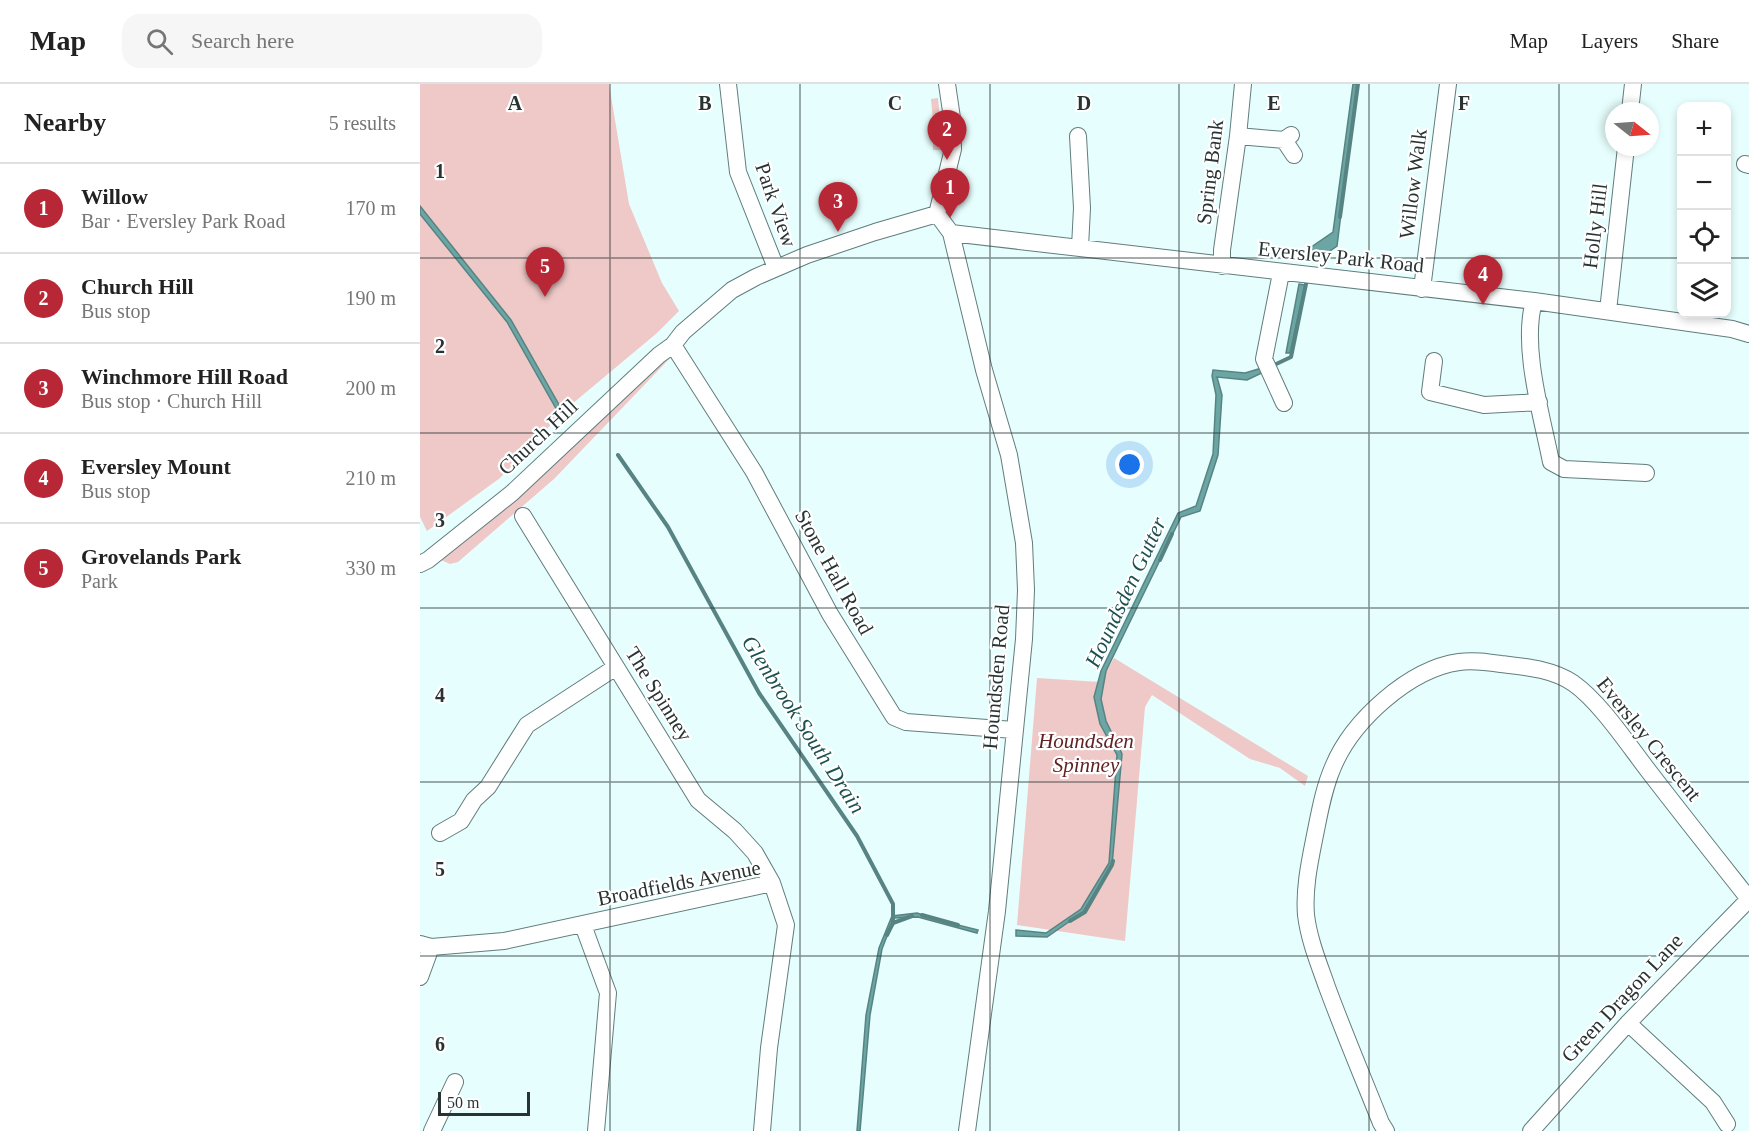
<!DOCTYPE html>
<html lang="en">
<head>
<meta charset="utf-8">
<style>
	:root { --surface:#fff; --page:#f6f6f6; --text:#222; --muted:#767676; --line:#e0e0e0; --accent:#b82736 }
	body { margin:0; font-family:Georgia,serif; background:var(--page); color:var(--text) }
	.controls { position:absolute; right:18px; top:18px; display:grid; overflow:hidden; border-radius:12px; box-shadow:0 3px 9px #0003 }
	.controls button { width:54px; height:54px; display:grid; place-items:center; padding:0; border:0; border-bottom:2px solid var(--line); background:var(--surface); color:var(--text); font:30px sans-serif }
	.compass { position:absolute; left:1185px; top:18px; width:54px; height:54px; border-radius:50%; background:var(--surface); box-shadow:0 3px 9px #0003; rotate:107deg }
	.scale { position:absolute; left:18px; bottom:15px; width:92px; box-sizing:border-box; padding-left:6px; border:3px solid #283433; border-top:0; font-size:16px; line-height:21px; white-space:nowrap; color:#283433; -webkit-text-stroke:4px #fff; paint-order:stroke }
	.you { position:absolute; left:710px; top:381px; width:21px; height:21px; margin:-15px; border:4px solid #fff; border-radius:50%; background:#1a73e8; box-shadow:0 0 0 9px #1a73e833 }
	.badge { display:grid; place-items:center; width:39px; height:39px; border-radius:50%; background:var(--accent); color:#fff; font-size:20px; font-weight:700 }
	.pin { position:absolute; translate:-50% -50px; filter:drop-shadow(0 2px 3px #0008) }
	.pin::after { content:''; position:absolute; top:32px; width:21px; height:18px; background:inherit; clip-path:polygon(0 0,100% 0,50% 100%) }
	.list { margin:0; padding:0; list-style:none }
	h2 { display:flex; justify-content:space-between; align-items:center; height:78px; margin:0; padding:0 24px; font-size:26px }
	h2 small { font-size:20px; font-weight:400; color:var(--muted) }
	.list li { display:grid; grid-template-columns:39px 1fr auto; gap:18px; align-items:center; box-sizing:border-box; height:90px; padding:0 24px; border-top:2px solid var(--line) }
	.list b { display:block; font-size:22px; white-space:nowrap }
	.list p { margin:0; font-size:20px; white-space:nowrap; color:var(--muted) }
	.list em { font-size:20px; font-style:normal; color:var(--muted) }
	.icon { flex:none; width:33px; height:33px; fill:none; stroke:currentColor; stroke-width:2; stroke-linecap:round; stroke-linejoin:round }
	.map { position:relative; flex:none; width:1329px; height:1047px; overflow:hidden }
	header { display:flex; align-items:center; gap:36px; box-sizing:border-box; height:84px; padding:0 30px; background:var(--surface); border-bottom:2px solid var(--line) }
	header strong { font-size:28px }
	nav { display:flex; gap:33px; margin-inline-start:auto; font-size:21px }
	.search { width:420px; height:54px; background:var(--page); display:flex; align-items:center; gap:15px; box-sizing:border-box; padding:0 21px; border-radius:18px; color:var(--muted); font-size:22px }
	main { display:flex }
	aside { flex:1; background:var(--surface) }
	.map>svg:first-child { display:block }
	.green { fill:#eec9c7 }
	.water { fill:#6ba6a5; stroke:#578483; stroke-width:1.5 }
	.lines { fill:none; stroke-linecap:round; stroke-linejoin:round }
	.stream { stroke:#578483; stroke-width:4 }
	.minor-casing { stroke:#617d7c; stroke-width:18 }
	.minor { stroke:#fff; stroke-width:16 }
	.grid { fill:none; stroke:#283433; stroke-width:1.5; stroke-opacity:0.55 }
	.labels { text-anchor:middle; stroke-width:4.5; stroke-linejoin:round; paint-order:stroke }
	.street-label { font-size:21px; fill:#283433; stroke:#fff }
	.park-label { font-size:21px; font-style:italic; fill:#612224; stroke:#fff }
	.water-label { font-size:22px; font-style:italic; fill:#1d5150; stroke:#fff }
	.grid-label { font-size:20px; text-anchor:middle; font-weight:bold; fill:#283433; stroke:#fff; stroke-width:4.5; stroke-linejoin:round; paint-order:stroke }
</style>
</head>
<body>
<header>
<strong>Map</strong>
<div class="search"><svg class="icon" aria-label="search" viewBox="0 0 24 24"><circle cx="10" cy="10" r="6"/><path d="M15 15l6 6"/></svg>Search here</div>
<nav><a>Map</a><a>Layers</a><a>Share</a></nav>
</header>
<main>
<aside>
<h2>Nearby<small>5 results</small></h2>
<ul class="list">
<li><span class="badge">1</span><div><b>Willow</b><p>Bar · Eversley Park Road</p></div><em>170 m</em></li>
<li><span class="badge">2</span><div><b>Church Hill</b><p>Bus stop</p></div><em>190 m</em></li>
<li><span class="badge">3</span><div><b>Winchmore Hill Road</b><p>Bus stop · Church Hill</p></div><em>200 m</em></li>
<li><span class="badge">4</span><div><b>Eversley Mount</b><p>Bus stop</p></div><em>210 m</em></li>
<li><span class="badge">5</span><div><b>Grovelands Park</b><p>Park</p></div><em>330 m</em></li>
</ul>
</aside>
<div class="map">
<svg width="1329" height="1047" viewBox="0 0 1329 1047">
	<rect width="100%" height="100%" fill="#e6fefd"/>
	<path class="green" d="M0 0H189L209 120 242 199 259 227 237 249 146 325 80 394 7 447 0 433Z
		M518 14 520 36 513 37 511 15Z
		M513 45H521V66H513Z
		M254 270 134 395 38 478 30 480 21 476 24 471 38 463 82 427 221 294Z
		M694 574 888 692 885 702 860 684 830 675 732 611 725 623 705 857 597 841 617 594 680 598Z"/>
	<path class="water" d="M933 0H937L917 162 894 178 887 177 890 164 913 148Z
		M0 122 91 236 142 326 138 328 87 238 0 130Z
		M879 200 885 201 870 269H866Z
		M842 284 844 288 827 296 797 293 802 311 798 371 780 427 761 433 686 587 681 615 686 637 702 670 692 781 663 828 627 853 596 852V846L626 849 661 825 689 779 697 671 680 640 674 613 681 587 758 429 776 422 793 370 796 311 792 292 793 286 825 289Z
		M497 829 518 836 558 846 557 849 498 833 474 834 462 865 450 931 440 1047H437L446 931 459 864 472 832Z"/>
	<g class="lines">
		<path class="stream" d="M920 133 938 0
			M852 282 871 273 887 195
			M198 371 248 443 339 609 437 752 473 820V839L467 851
			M740 476 752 450
			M502 831 538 841
			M650 837 665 828 692 781 693 777
			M473 839 492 832"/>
		<g class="minor-casing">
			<path id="minor" d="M308 0 318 88 356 184
				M1210 27 1213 0
				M658 52 662 124 660 163
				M818 52 864 56 871 51
				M864 56 874 71
				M1325 80 1329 81
				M517 130 531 149 1114 217 1312 245 1329 250
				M517 130 533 65 532 34 527 0
				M531 149 564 286 589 371 604 459 606 506 604 555 577 827 547 1047
				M802 182V166L818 52 823 0
				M861 189 844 275 864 319
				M1002 205 1028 0
				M1114 217C1101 263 1122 332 1131 378L1144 385 1226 389
				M1188 227 1206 63
				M253 261 334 388 410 530 474 633 486 638 594 646
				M1014 277 1010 308 1064 321 1119 318
				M103 432 278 716 315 747 335 769 352 799 366 841 349 964 342 1047
				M0 480 8 476 92 409 239 271 253 261 263 248 312 206 336 193 387 171 455 148 517 130
				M20 749 41 737 54 716 68 703 107 641 196 583
				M163 841 188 909 176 1047
				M0 860 11 863 84 857 352 799
				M0 893 11 863
				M1208 939 1293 1018 1307 1040
				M12 1047 35 998
				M966 1047 961 1039C943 994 924 949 907 903 899 880 889 856 886 831 884 806 889 781 894 756 899 732 903 706 913 683 932 637 989 585 1039 578 1053 576 1067 578 1081 580 1106 583 1132 585 1153 599 1180 618 1207 659 1227 685 1260 728 1295 772 1329 815
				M1111 1047 1208 939 1329 815"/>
		</g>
		<use href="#minor" class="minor"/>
	</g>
	<path class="grid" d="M190 0V1047M380 0V1047M570 0V1047M759 0V1047M949 0V1047M1139 0V1047M0 174H1262M1306 174H1329M0 349H1329M0 524H1329M0 698H1329M0 872H1329"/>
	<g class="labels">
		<g class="street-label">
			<text transform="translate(790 88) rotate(-83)" y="7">Spring Bank</text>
			<text transform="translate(993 100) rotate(-83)" y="7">Willow Walk</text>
			<text transform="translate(356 121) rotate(71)" y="7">Park View</text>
			<text transform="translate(1175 142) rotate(-83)" y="7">Holly Hill</text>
			<text transform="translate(921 173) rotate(6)" y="7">Eversley Park Road</text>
			<text transform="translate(118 353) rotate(-43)" y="7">Church Hill</text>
			<text transform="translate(414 488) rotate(61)" y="7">Stone Hall Road</text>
			<text transform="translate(576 593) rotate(-85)" y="7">Houndsden Road</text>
			<text transform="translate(239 610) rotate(58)" y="7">The Spinney</text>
			<text transform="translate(1229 655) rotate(51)" y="7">Eversley Crescent</text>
			<text transform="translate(259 799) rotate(-11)" y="7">Broadfields Avenue</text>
			<text transform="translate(1202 914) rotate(-47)" y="7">Green Dragon Lane</text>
		</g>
		<g class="park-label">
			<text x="666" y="664">Houndsden<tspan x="666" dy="24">Spinney</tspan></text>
		</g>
		<g class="water-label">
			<text transform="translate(705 508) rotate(-65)" y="8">Houndsden Gutter</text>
			<text transform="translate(384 640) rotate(57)" y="8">Glenbrook South Drain</text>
		</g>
	</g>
	<g class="grid-label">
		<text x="95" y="26">A</text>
		<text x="285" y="26">B</text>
		<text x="475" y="26">C</text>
		<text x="664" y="26">D</text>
		<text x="854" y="26">E</text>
		<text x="1044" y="26">F</text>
		<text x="20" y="94">1</text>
		<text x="20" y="269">2</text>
		<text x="20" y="443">3</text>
		<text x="20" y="618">4</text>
		<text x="20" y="792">5</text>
		<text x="20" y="967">6</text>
	</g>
</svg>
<div class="controls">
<button>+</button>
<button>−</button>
<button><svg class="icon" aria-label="locate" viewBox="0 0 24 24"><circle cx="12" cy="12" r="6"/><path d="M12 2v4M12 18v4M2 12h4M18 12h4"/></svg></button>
<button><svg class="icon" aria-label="layers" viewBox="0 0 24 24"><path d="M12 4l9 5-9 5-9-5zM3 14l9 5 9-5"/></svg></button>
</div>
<svg class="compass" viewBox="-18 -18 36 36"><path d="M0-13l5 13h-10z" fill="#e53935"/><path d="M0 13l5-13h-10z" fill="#767676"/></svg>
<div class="scale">50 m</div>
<div class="you"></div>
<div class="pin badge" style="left:530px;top:134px">1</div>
<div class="pin badge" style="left:527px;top:76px">2</div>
<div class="pin badge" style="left:418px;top:148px">3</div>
<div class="pin badge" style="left:1063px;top:221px">4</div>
<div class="pin badge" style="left:125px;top:213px">5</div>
</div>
</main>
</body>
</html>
